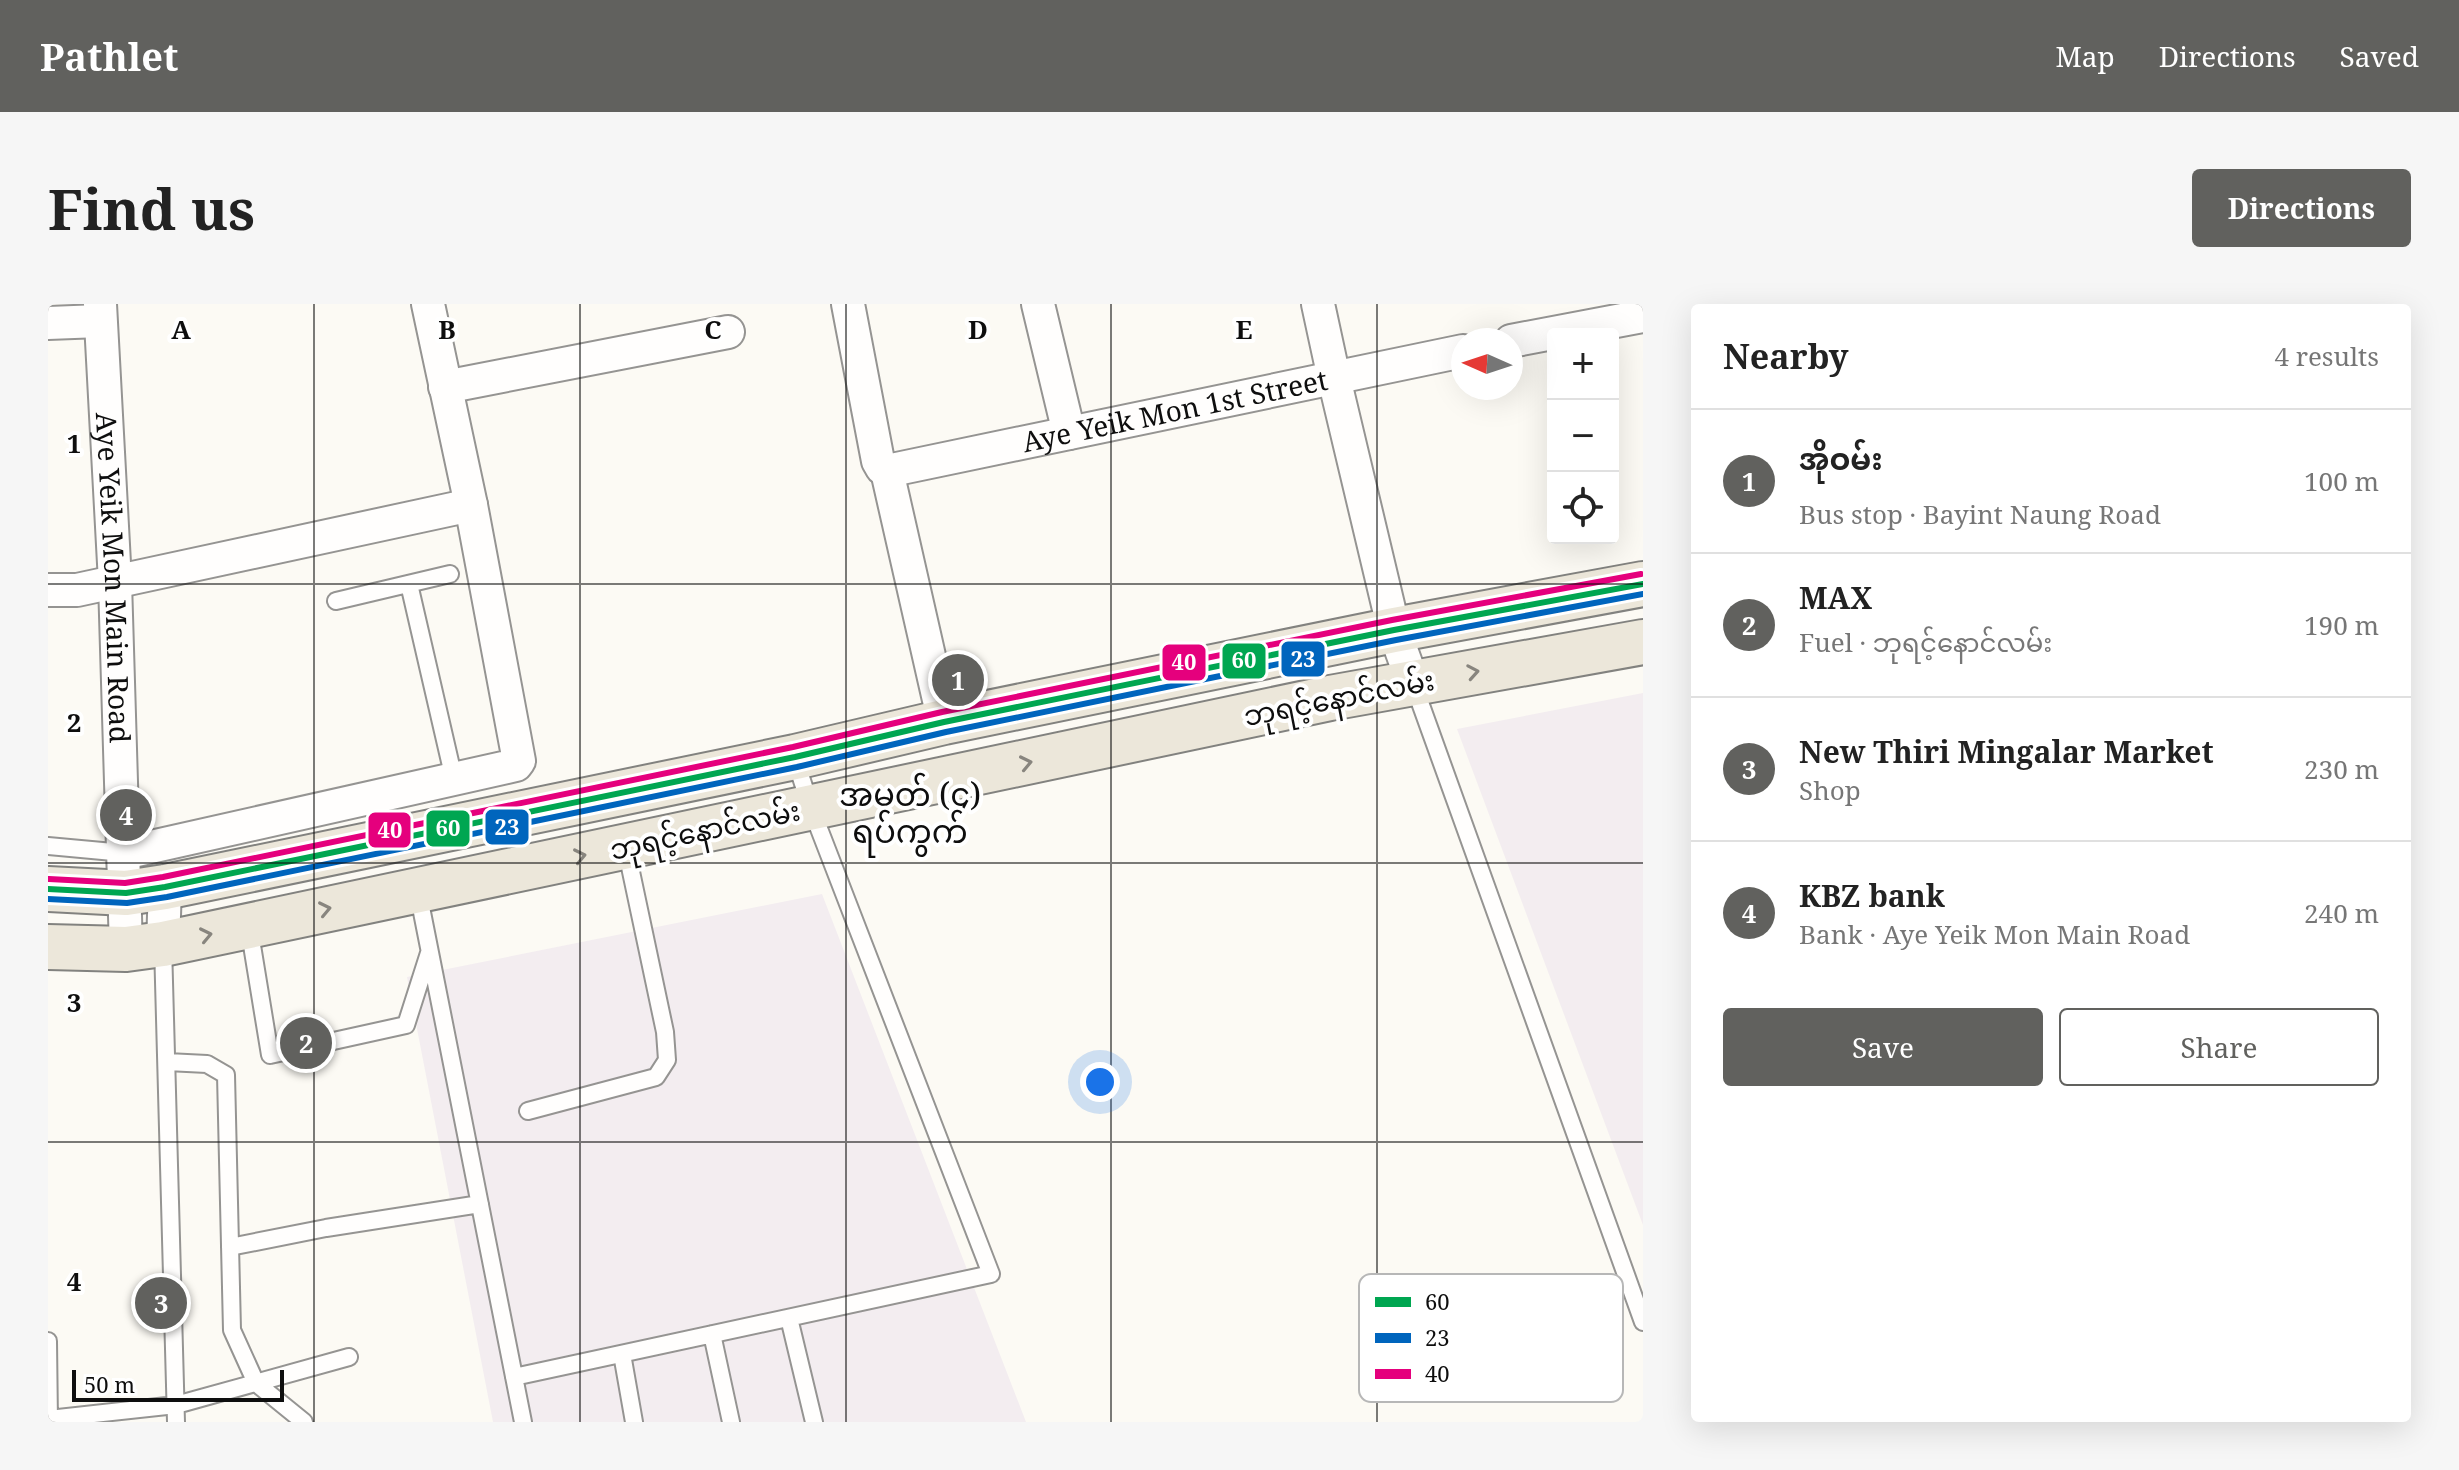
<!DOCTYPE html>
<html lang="en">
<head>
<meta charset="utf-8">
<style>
	:root { --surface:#fff; --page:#f6f6f6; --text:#222; --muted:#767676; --line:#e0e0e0; --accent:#61615e }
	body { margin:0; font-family:"Noto Serif","Noto Sans Myanmar",serif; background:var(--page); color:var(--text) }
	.controls { position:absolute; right:24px; top:24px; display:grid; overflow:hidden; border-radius:8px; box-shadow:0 8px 32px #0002 }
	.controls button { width:72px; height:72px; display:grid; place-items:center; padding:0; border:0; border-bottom:2px solid var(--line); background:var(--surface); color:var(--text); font:40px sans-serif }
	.compass { position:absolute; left:1403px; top:24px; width:72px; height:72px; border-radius:50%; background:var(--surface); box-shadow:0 8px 32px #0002; rotate:273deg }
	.scale { position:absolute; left:24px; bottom:20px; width:212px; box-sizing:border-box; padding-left:8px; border:4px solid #0e0e0e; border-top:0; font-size:22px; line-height:28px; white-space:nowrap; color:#0e0e0e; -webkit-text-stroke:6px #fff; paint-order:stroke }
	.you { position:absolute; left:1052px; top:778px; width:28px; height:28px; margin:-20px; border:6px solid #fff; border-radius:50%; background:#1a73e8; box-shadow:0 0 0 12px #1a73e833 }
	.badge { display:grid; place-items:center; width:52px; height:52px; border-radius:50%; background:var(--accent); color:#fff; font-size:26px; font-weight:700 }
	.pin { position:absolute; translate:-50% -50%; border:4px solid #fff; box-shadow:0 2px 8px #0006 }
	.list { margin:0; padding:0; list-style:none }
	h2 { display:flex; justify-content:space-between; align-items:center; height:104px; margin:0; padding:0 32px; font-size:34px }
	h2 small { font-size:26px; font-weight:400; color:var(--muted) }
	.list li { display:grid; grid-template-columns:52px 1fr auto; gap:24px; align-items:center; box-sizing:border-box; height:144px; padding:0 32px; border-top:2px solid var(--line) }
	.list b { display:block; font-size:30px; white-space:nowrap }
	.list p { margin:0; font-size:26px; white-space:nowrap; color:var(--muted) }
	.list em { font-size:26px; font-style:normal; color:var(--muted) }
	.actions { display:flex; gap:16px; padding:24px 32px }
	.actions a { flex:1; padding:18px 0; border:2px solid var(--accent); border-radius:8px; text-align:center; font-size:28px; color:var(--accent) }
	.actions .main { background:var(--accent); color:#fff }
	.icon { flex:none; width:44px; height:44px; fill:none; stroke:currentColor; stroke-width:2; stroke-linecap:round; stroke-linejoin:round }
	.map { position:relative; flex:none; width:1595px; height:1118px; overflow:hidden; border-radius:8px }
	header { display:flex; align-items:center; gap:48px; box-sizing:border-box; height:112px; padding:0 40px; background:var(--accent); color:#fff }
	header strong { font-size:38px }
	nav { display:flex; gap:44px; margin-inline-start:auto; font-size:28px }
	.intro { display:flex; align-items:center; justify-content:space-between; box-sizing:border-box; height:192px; padding:0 48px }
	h1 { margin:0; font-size:56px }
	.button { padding:20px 36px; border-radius:8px; background:var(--accent); color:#fff; font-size:28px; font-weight:700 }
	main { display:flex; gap:48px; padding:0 48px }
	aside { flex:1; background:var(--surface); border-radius:8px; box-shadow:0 8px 32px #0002 }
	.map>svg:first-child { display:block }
	.industrial { fill:#f3edf0 }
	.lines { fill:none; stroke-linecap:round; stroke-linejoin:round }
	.service-casing { stroke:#959492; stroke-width:20 }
	.minor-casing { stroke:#959492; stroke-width:36 }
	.primary-casing { stroke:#82827f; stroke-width:48 }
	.service { stroke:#fffefd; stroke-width:16 }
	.minor { stroke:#fffefd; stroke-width:32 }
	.primary { stroke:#ece7da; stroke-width:44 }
	.bus-1-casing { stroke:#fff; stroke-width:12 }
	.bus-2-casing { stroke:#fff; stroke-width:12 }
	.bus-3-casing { stroke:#fff; stroke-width:12 }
	.bus-1 { stroke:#00a651; stroke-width:6 }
	.bus-2 { stroke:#0065bd; stroke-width:6 }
	.bus-3 { stroke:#e5007d; stroke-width:6 }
	.oneway { stroke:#88857e }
	.grid { fill:none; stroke:#0e0e0e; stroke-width:2; stroke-opacity:0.55 }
	.labels { text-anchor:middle; stroke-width:8; stroke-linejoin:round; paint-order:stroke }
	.street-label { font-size:28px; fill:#0e0e0e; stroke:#fff }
	.quarter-label { font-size:32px; fill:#0e0e0e; stroke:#fff }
	.key { fill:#fff; stroke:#b7b7b7; stroke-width:2 }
	.key-label { font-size:22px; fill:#0e0e0e }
	.grid-label { font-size:26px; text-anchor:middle; font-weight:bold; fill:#0e0e0e; stroke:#fff; stroke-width:8; stroke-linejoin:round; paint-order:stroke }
	.line-badge { stroke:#fff; stroke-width:3 }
	.badge-label { font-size:22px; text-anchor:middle; font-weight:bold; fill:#fff }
</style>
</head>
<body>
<header>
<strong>Pathlet</strong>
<nav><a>Map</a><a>Directions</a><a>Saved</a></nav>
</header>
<div class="intro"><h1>Find us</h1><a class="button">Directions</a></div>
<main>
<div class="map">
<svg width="1595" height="1118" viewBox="0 0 1595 1118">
	<rect width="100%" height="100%" fill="#fcfaf4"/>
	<path class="industrial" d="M1595 389V921L1409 425Z
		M774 590 978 1118H445L359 673Z"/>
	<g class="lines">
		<g class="service-casing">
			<path id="service" d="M361 280 406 475
				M288 297 402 270
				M1365 379 1595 1018
				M0 542 76 549
				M370 588 475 1118
				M201 623 222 751 358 721 381 649
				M115 641 128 1118
				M119 758 159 760 178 771 184 1026 208 1079 256 1118
				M480 807 608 773 619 756 617 728 578 544
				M182 943 278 924 432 900
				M741 1014 766 1118
				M664 1030 683 1118
				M0 1037 1 1118
				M574 1050 586 1118
				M466 1073 943 970 763 504 747 455
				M0 1115 128 1101 301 1053"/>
		</g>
		<g class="minor-casing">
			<g id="minor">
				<path id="s1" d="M52 0 67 278 78 645"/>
				<path d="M800 0 830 157 834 164 839 167"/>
				<path d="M990 0 1021 129"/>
				<path d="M1270 0 1286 74 1346 326 1365 379"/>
				<path d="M0 19 52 17"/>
				<path d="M1463 37 1595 12"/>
				<path d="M397 83 680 28"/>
				<path id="s2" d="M839 167 1415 47"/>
				<path d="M839 167 896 418"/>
				<path d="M0 286H29L423 201"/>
				<path d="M76 549 468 461 471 457 423 201 380 0"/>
				<path d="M115 640 117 583"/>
			</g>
		</g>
		<g class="primary-casing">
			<path id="primary" d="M0 585 78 589 117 583 747 453 896 418 1346 326 1595 280
				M0 643 78 645 115 640 1282 394 1595 338"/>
		</g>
		<use href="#service" class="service"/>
		<use href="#minor" class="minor"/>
		<use href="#primary" class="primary"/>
		<g class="bus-1-casing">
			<path id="bus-1" d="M0 585 78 589 117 583 747 453 896 418 1346 326 1595 280"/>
		</g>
		<g class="bus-2-casing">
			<path id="bus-2" d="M0 595 79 599 119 593 749 463 898 428 1348 336 1595 290"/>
		</g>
		<g class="bus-3-casing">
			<path id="bus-3" d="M1 575 77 579 115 573 745 443 894 408 1344 316 1593 270"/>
		</g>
		<use href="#bus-1" class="bus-1"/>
		<use href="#bus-2" class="bus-2"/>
		<use href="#bus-3" class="bus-3"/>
	</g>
	<defs><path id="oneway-chevron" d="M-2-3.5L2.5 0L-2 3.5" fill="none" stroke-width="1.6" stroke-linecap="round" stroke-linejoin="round" transform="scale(2)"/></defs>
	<g class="oneway">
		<use href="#oneway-chevron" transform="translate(1425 368) rotate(-10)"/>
		<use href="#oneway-chevron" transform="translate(978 459) rotate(-12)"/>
		<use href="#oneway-chevron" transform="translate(532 552) rotate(-12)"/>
		<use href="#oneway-chevron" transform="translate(277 605) rotate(-12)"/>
		<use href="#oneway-chevron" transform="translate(158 631) rotate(-12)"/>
	</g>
	<path class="grid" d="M266 0V1118M532 0V1118M798 0V1118M1063 0V1118M1329 0V1118M0 280H1595M0 559H1595M0 838H1595"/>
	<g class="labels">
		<g class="street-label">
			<text dy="10" stroke="none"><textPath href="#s2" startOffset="294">Aye Yeik Mon 1st Street</textPath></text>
			<text dy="10" stroke="none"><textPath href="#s1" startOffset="274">Aye Yeik Mon Main Road</textPath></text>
			<text transform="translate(1291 394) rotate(-11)" y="10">ဘုရင့်နောင်လမ်း</text>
			<text transform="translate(657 526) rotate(-12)" y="10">ဘုရင့်နောင်လမ်း</text>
		</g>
		<g class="quarter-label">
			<text x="862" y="502">အမှတ် (၄)<tspan x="862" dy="37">ရပ်ကွက်</tspan></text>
		</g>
	</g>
	<rect x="1311" y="970" width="264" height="128" rx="12" class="key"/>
	<rect x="1327" y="993" width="36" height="10" fill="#00a651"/>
	<rect x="1327" y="1029" width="36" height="10" fill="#0065bd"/>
	<rect x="1327" y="1065" width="36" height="10" fill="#e5007d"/>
	<g class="key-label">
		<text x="1377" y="1006">60</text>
		<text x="1377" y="1042">23</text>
		<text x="1377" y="1078">40</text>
	</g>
	<g class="grid-label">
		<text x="133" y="35">A</text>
		<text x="399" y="35">B</text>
		<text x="665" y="35">C</text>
		<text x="930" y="35">D</text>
		<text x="1196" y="35">E</text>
		<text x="26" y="149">1</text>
		<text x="26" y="428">2</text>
		<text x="26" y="708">3</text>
		<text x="26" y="987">4</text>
	</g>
	<g class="line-badge">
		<rect x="1232" y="336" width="46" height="38" rx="8" fill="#0065bd"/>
		<rect x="1173" y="338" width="46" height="38" rx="8" fill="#00a651"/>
		<rect x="1113" y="339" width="46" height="39" rx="8" fill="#e5007d"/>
		<rect x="436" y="504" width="46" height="38" rx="8" fill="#0065bd"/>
		<rect x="377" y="505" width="46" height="39" rx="8" fill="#00a651"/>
		<rect x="319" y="507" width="45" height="38" rx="8" fill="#e5007d"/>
	</g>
	<g class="badge-label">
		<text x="1255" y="363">23</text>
		<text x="1196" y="364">60</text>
		<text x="1136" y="366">40</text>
		<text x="459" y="531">23</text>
		<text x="400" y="532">60</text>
		<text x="342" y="534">40</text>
	</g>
</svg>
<div class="controls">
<button>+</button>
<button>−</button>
<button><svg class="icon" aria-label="locate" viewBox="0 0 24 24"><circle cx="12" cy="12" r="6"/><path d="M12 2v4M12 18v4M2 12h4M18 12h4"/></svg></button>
</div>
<svg class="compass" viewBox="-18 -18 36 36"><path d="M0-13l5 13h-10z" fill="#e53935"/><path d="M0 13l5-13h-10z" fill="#767676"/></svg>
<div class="scale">50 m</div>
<div class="you"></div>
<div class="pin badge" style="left:910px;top:376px">1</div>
<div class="pin badge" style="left:258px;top:739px">2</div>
<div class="pin badge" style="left:113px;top:999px">3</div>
<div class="pin badge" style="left:78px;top:511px">4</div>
</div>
<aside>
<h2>Nearby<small>4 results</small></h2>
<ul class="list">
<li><span class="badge">1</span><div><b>အိုဝမ်း</b><p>Bus stop · Bayint Naung Road</p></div><em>100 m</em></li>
<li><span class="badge">2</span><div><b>MAX</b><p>Fuel · ဘုရင့်နောင်လမ်း</p></div><em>190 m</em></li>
<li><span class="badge">3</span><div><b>New Thiri Mingalar Market</b><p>Shop</p></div><em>230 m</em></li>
<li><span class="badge">4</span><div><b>KBZ bank</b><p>Bank · Aye Yeik Mon Main Road</p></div><em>240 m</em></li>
</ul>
<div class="actions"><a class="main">Save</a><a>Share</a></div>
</aside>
</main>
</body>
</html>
